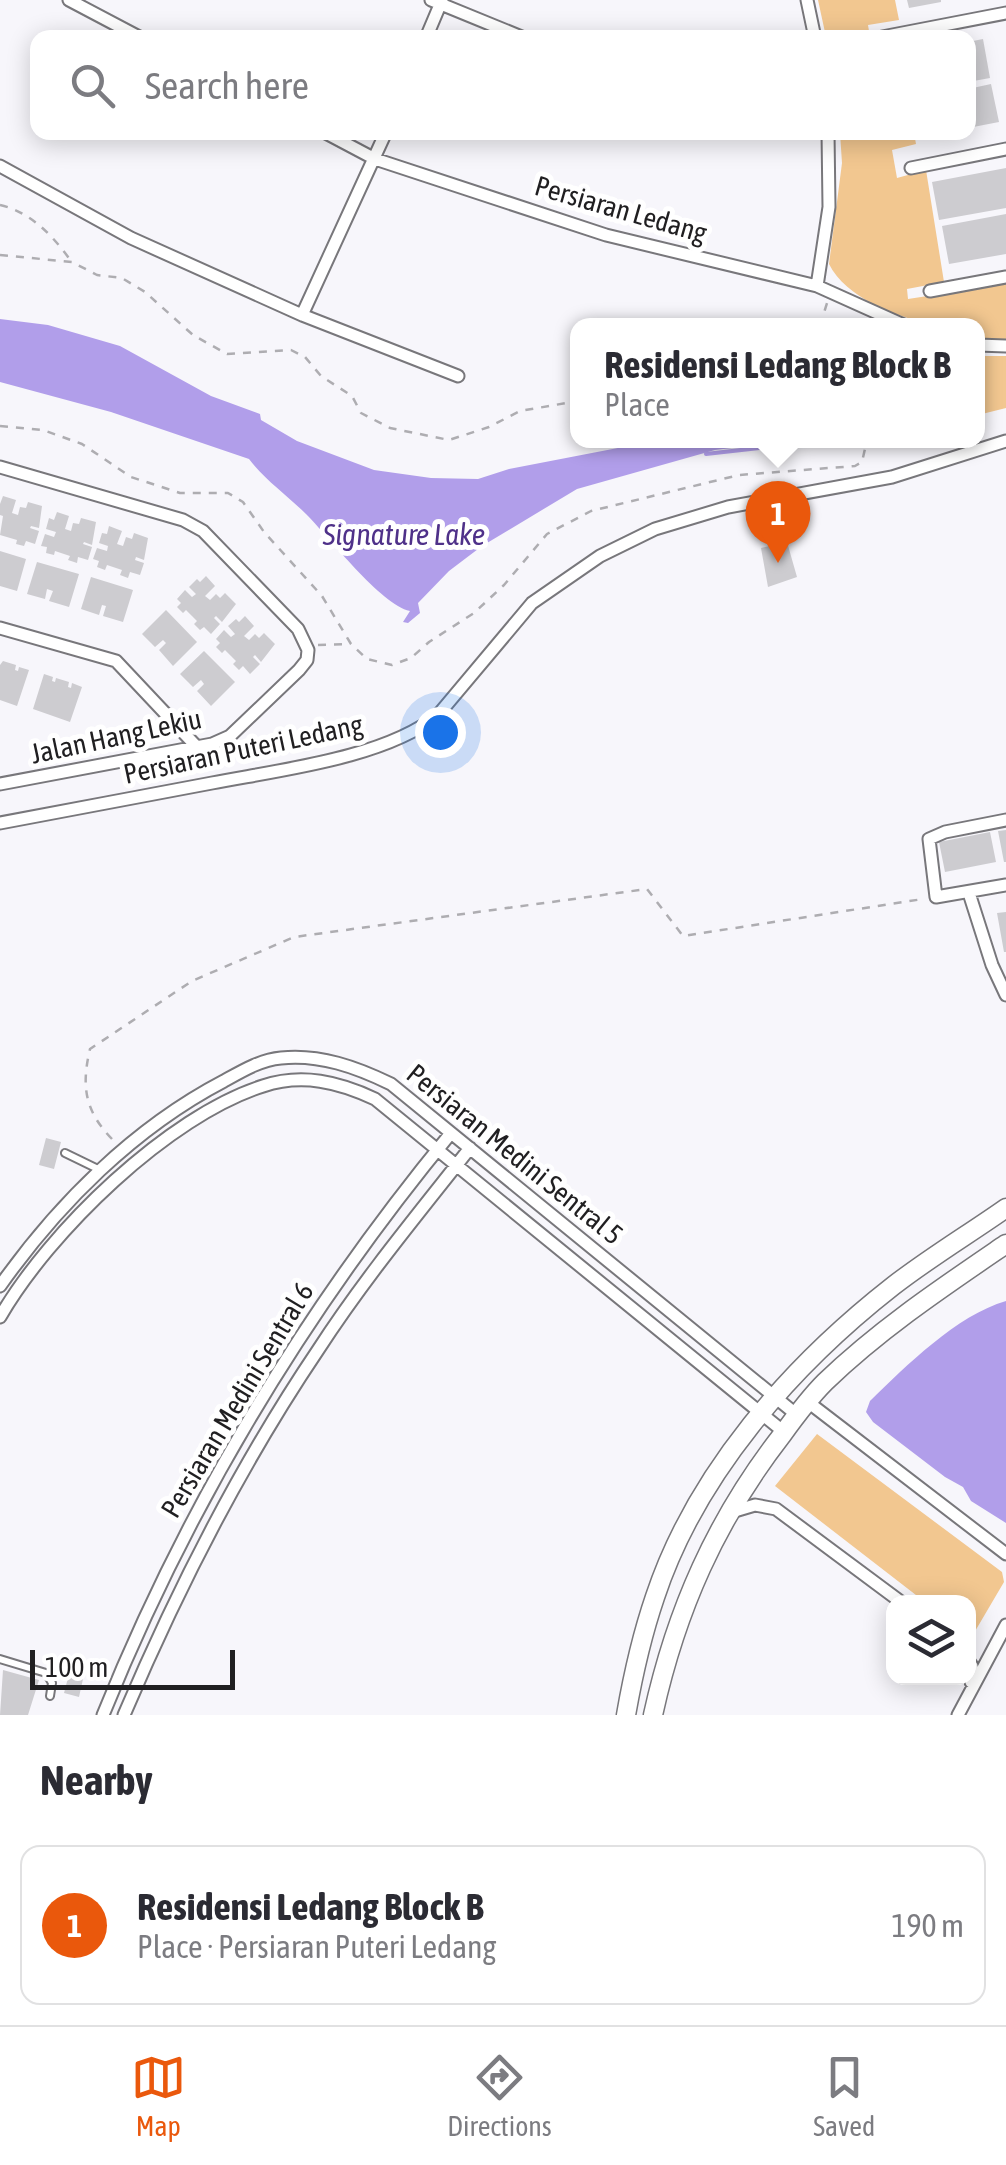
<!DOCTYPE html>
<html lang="en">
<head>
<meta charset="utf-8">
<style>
	:root { --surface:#fff; --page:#f2f2f3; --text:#2b2b33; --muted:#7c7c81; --line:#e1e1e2; --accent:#ea580c }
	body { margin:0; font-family:"Asap Condensed",sans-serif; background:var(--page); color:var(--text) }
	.controls { position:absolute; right:30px; bottom:30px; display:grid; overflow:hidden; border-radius:20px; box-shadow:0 5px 25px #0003 }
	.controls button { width:90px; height:90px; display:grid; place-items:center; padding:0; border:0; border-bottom:2px solid var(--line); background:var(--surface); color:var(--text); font:50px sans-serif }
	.scale { position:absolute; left:30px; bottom:25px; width:205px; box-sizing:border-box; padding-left:10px; border:5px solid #201f21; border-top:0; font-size:28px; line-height:35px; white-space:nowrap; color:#201f21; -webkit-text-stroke:8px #fff; paint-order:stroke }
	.you { position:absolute; left:440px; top:732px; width:35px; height:35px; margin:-25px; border:8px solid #fff; border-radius:50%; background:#1a73e8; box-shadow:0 0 0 15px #1a73e833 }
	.badge { display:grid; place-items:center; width:65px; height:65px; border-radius:50%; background:var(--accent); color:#fff; font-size:32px; font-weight:700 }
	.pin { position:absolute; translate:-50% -82px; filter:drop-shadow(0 2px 5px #0008) }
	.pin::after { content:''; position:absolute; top:52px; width:35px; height:30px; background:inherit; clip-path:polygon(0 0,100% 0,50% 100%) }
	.popup { position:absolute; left:570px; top:318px; width:415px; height:130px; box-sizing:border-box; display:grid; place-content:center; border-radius:20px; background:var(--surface); filter:drop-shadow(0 2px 8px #0005); font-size:32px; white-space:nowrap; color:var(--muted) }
	.popup b { font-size:38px; color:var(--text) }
	.popup::after { content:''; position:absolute; left:50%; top:100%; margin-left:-20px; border:20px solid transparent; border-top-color:var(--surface) }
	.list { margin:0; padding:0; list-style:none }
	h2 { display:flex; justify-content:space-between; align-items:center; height:130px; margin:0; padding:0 40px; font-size:42px }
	h2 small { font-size:32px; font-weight:400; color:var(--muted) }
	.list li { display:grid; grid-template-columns:65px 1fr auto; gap:30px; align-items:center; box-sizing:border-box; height:160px; margin:0 20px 20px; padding:0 20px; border:2px solid var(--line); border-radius:20px }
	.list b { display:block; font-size:38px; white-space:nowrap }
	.list p { margin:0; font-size:32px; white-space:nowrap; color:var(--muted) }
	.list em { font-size:32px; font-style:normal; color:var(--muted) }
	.icon { flex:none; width:55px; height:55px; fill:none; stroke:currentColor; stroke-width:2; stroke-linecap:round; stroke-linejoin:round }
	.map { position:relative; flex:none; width:1006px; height:1715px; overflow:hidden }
	.search { position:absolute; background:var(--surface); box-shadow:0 5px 25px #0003; left:30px; right:30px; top:30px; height:110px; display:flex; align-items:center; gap:25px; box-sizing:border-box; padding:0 35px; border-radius:20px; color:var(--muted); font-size:38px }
	.sheet { height:310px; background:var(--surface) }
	nav { display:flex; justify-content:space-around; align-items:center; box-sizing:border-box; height:140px; border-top:2px solid var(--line); background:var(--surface); font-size:28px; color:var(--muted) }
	nav a { display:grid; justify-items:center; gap:5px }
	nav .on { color:var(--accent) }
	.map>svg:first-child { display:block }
	.green { fill:#f2c790 }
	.water { fill:#b19eea }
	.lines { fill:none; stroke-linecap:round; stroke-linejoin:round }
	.stream { stroke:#b19eea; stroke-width:4 }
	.building { fill:#cdccd0 }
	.lane-casing { stroke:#78777b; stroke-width:10 }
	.street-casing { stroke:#78777b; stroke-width:15 }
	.primary-casing { stroke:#78777b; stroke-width:21 }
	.path { stroke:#aeadb1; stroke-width:2.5; stroke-dasharray:8 8; stroke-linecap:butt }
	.lane { stroke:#fff; stroke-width:6 }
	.street { stroke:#fff; stroke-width:11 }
	.primary { stroke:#fff; stroke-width:18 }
	.labels { text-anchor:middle; stroke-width:10; stroke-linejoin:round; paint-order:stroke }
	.street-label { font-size:28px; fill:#201f21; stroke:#fff }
	.water-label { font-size:30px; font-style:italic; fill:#4f3189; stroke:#fff }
</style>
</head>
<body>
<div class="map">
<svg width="1006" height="1715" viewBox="0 0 1006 1715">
	<rect width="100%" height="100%" fill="#f7f6fb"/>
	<path class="green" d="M818 0H895L899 20 868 25 870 37H826Z
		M840 133H914L916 144 892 150 897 178 926 170 944 282 907 289 908 299 1006 284V339H978V326C963 325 945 328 930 324 895 316 846 298 829 264L842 163Z
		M978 356H1006V408L982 414 978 411Z
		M817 1434 1002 1572 1004 1582 974 1633H969L968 1602H925L775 1486Z"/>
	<path class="water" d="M0 319 48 325 120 346 211 396 260 414 261 420 297 441 374 470 431 478 478 479 509 469 654 441H793L715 450 577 489 482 546 449 571 418 603 420 613 408 623 403 622 410 611C381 605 329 537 306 514 287 495 265 480 249 459L111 412 0 382Z
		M1006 1301V1523L971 1501 963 1487 945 1477 873 1422 866 1412 870 1401C906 1366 957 1315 1006 1301Z"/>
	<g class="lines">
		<path class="stream" d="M706 454 811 442"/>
	</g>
	<path class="building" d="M907 0H941V2L909 8Z
		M983 39 990 78 968 82V42Z
		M991 84 999 122 968 128V89Z
		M1006 168V208L939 220 932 182Z
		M1006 214V254L949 264 942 226Z
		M3 496 16 500 12 513 18 515 20 507 26 508 28 502 42 506 39 528 31 526 30 528 39 531 35 544 26 541 24 546 16 544 17 540 0 535 3 516 0 515V504Z
		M57 512 69 516 65 529 71 531 73 523 79 524 81 518 96 522 92 545 84 542 83 544 92 547 88 560 78 557 77 563 68 560 70 556 55 551 54 555 46 553 47 547 41 546 45 534 54 537 56 532 46 529 49 518 54 520Z
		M109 526 122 531 117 544 123 546 126 537 132 539 134 533 148 538 144 560 136 557 135 560 144 563 140 575 130 572 128 578 120 575 122 570 107 565 105 570 97 567 99 561 93 559 97 548 107 551 108 546 99 543 102 533 107 534Z
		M787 542 797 577 768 587 761 548Z
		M0 551 26 559 17 591 0 586Z
		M37 562 79 574 69 607 49 601 53 591 47 589 45 599 27 594Z
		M206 576 215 586 205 596 210 600 216 594 220 598 225 593 236 604 222 622 216 616 214 618 220 624 211 634 204 627 200 630 194 624 197 621 186 610 183 613 177 607 181 603 177 599 185 590 192 597 196 594 189 587 197 579 200 582Z
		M91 577 133 590 123 622 103 616 106 606 102 605 99 615 81 609Z
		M166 610 197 642 173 666 159 650 166 643 163 640 155 647 142 634Z
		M245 616 254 626 244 636 249 640 255 634 259 638 264 633 275 644 261 662 255 655 253 657 260 664 250 674 243 666 239 670 233 664 236 661 225 650 222 653 216 647 220 643 216 639 224 630 231 637 235 634 228 626 236 619 239 622Z
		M204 651 235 682 211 706 197 691 204 684 201 680 193 687 180 674Z
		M3 661 16 665 15 670 18 671 19 667 29 670 17 706 0 700V665Z
		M44 674 53 677 52 681 55 682 56 678 69 682 68 687 71 688 72 683 82 687 70 722 33 709Z
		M1006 830V862H1004L998 831Z
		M990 832 996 862 945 872 939 842Z
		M1006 912V952H1004L997 913Z
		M46 1138 61 1142 54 1169 39 1165Z
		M3 1670 39 1680 28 1715H0Z
		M69 1674 83 1679 79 1697 64 1693Z"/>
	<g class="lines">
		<g class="lane-casing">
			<path id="lane" d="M65 1153 100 1170
				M0 1659 46 1673 52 1683 50 1696"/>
		</g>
		<g class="street-casing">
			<path id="street" d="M69 0 141 38
				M431 0 524 38
				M807 0 815 38
				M882 37 1006 13
				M426 38 442 0
				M324 132 375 159 606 235 817 286 906 326
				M0 166 131 238 302 315 458 376
				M911 168 1006 149
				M817 286 829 207 828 132
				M930 291 1006 277
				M302 315 386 132
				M978 345 1006 346
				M0 467 183 520 203 531 298 629 308 650 307 660 299 670 230 736 212 744 0 784
				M0 628 116 661 196 746
				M1006 820 945 832 929 839 936 897 1006 885
				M0 823C71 810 141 796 212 783 279 770 385 758 438 715L532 603 600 556 655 529 728 507 892 477 1006 441
				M969 893 992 965 1006 995
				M0 1286C58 1204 134 1128 224 1081 242 1071 260 1060 281 1058 320 1054 356 1067 391 1084L797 1415
				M0 1317C49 1232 168 1116 263 1086 302 1073 339 1082 375 1099L784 1432
				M808 1402 1006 1554
				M728 1513 755 1505 776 1509 901 1602
				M968 1660 972 1666 971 1682
				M103 1715C188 1504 306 1309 451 1133
				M124 1715C178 1588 241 1464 318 1350 364 1279 418 1214 470 1148
				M958 1715 1006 1625"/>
		</g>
		<g class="primary-casing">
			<path id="primary" d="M626 1715C633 1675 642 1635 655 1597 696 1473 792 1365 893 1286 929 1258 969 1234 1006 1208
				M653 1715C676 1610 716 1520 782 1435 795 1417 809 1398 825 1382 880 1329 943 1287 1006 1244"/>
		</g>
		<path class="path" d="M0 205C31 212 53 236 71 261
			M0 255 72 262 97 275 122 278 145 292 193 335 227 354 291 350 305 357 321 376 352 396 361 413 390 428 449 440 489 427 520 411 578 401
			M820 326 827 303
			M0 426 43 430 82 444 131 477 180 493H228L243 502 264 532 322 596 351 644 367 659 392 665 411 658 429 642 474 613 504 585 547 534 591 511 739 475 855 466 862 462 867 440
			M318 645 350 644
			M112 1139C85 1111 81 1087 90 1049L192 981 294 937 647 889 683 936 923 899"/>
		<use href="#lane" class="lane"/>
		<use href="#street" class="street"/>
		<use href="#primary" class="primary"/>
	</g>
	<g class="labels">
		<g class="street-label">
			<text transform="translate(621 209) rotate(16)" y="10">Persiaran Ledang</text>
			<text transform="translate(116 736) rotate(-12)" y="10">Jalan Hang Lekiu</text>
			<text transform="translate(243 749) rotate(-12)" y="10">Persiaran Puteri Ledang</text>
			<text transform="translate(515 1154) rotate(39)" y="10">Persiaran Medini Sentral 5</text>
			<text transform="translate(237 1400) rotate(-59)" y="10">Persiaran Medini Sentral 6</text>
		</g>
		<g class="water-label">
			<text x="404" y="545">Signature Lake</text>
		</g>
	</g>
</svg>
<div class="controls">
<button><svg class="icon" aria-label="layers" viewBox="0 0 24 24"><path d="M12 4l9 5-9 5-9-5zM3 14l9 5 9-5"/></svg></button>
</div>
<div class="scale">100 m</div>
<div class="you"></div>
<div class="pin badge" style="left:778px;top:563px">1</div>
<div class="popup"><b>Residensi Ledang Block B</b>Place</div>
<div class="search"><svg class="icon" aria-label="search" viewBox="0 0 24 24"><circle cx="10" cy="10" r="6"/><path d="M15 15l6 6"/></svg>Search here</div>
</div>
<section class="sheet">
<h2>Nearby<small></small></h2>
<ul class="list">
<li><span class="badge">1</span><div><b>Residensi Ledang Block B</b><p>Place · Persiaran Puteri Ledang</p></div><em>190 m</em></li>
</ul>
</section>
<nav>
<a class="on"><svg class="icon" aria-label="map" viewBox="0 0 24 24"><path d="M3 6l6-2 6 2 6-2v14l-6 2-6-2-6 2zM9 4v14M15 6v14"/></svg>Map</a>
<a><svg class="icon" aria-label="directions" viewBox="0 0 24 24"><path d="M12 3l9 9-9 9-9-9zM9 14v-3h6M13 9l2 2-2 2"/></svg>Directions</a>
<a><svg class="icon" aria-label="saved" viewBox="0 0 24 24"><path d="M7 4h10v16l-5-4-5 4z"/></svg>Saved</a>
</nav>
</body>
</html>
